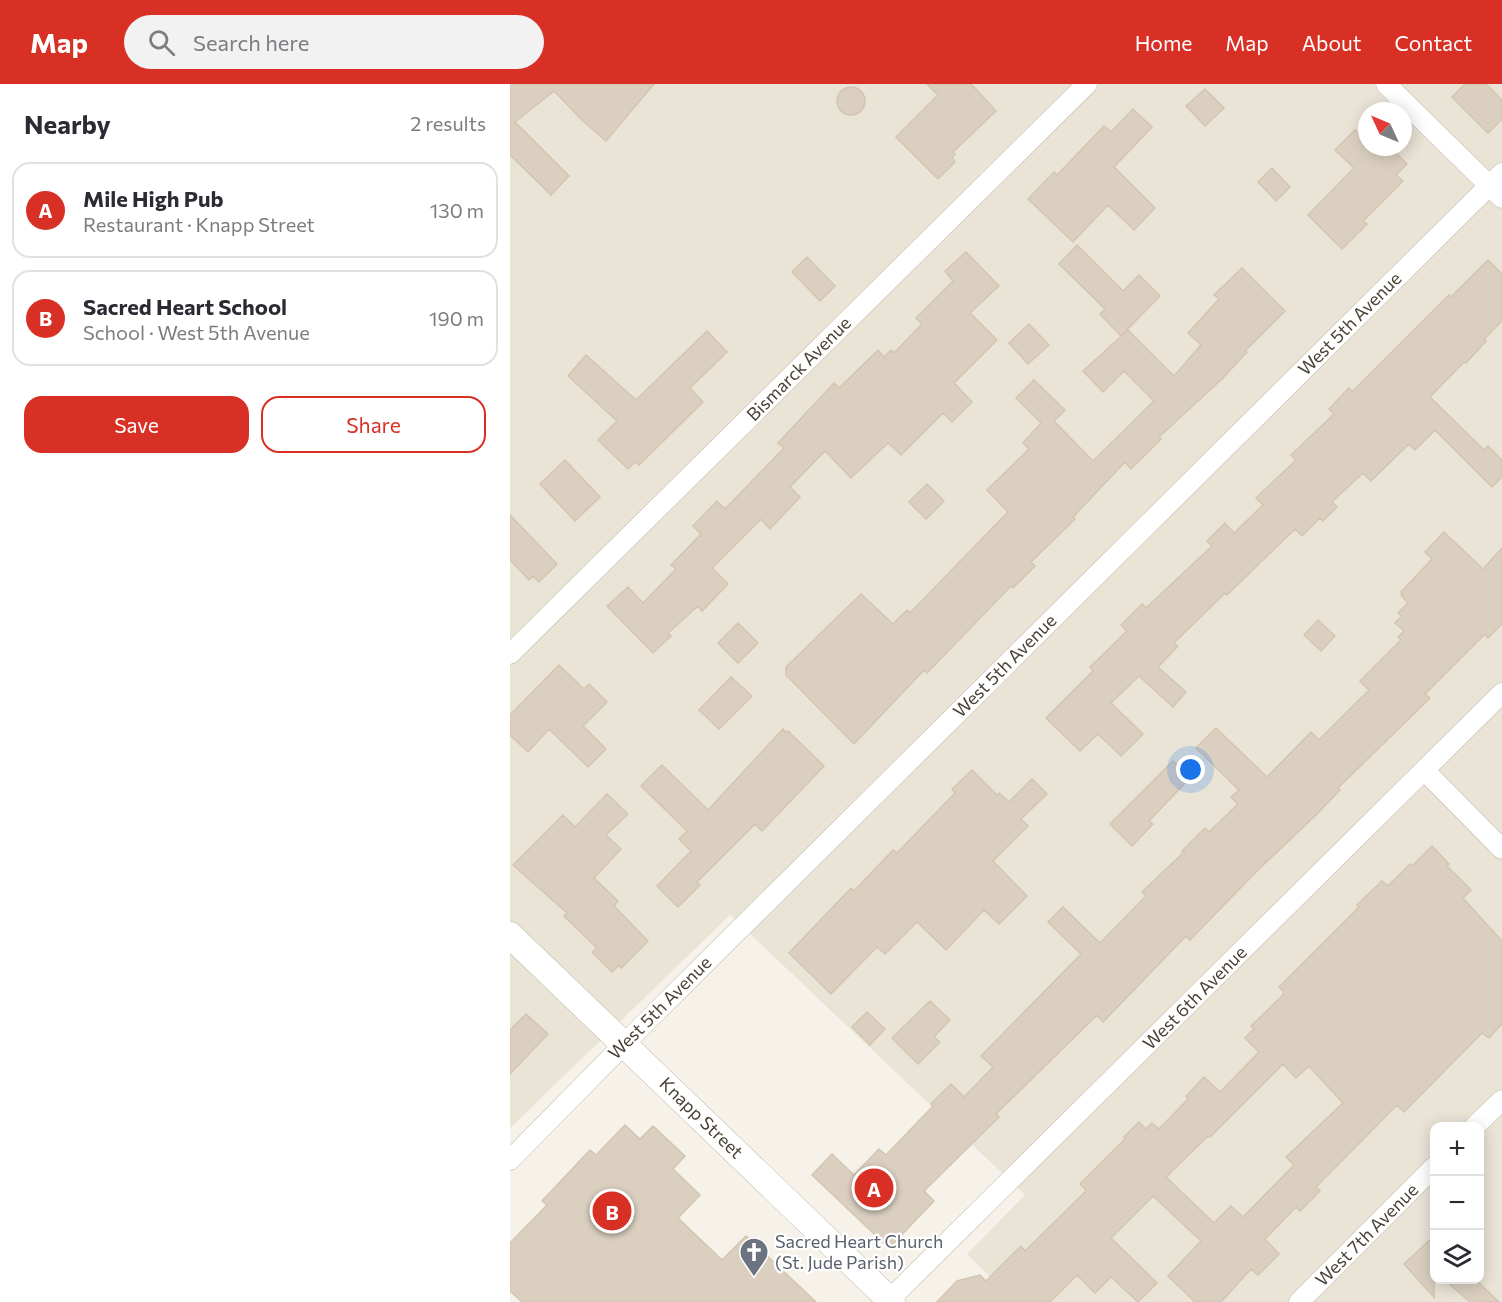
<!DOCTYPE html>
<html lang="en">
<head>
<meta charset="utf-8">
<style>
	:root { --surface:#fff; --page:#f2f2f3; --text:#2b2b33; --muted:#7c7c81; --line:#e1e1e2; --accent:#d93025 }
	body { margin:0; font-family:Commissioner,sans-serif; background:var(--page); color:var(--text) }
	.controls { position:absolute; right:18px; bottom:18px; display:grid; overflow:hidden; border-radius:12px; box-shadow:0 3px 15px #0003 }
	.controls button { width:54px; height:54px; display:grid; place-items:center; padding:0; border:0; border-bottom:2px solid var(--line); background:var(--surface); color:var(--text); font:30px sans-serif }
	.compass { position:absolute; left:848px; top:18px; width:54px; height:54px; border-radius:50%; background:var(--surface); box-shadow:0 3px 15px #0003; rotate:314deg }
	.you { position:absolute; left:681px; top:686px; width:21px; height:21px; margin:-15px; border:4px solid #fff; border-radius:50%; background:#1a73e8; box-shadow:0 0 0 9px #1a73e833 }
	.badge { display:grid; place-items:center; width:39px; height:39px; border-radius:50%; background:var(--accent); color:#fff; font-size:20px; font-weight:700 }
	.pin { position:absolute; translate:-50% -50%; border:3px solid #fff; box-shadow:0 2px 6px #0006 }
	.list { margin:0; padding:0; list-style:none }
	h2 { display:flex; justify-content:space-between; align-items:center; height:78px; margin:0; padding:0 24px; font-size:26px }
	h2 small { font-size:20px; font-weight:400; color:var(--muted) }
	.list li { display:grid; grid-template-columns:39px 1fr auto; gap:18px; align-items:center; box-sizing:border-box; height:96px; margin:0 12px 12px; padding:0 12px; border:2px solid var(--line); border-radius:18px }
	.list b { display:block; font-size:22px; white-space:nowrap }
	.list p { margin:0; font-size:20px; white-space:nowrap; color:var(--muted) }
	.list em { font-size:20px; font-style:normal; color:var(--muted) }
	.actions { display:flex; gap:12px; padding:18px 24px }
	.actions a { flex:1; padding:14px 0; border:2px solid var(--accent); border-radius:18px; text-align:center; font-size:21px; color:var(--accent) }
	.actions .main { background:var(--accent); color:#fff }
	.icon { flex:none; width:33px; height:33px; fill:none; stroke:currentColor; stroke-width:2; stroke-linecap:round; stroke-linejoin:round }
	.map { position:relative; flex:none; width:992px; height:1218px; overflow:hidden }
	header { display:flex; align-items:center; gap:36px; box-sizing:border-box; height:84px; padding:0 30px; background:var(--accent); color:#fff }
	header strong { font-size:28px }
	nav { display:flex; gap:33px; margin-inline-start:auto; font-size:21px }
	.search { width:420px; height:54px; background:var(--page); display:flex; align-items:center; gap:15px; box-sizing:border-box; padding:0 21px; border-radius:33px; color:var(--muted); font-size:22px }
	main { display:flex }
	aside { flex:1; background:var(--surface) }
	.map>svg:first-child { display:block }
	.residential { fill:#eae4d7; fill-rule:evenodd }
	.building { fill:#dbd0c0; stroke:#d3c5b0; stroke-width:1.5; fill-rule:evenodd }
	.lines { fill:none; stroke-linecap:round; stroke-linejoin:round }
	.minor-casing { stroke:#c2baab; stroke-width:21 }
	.tertiary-casing { stroke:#c2baab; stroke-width:27 }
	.minor { stroke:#fff; stroke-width:20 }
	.tertiary { stroke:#fff; stroke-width:26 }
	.labels { text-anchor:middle; stroke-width:4.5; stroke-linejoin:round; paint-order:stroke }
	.street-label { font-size:18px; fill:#4a4237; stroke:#fff }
	.worship-label { font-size:18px; fill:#5b616d; stroke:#fff; text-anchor:start }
</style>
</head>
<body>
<header>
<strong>Map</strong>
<div class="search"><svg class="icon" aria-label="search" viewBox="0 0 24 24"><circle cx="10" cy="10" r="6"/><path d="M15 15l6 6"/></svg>Search here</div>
<nav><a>Home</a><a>Map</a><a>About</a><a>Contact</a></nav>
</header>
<main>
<aside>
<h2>Nearby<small>2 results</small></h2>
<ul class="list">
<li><span class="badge">A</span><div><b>Mile High Pub</b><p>Restaurant · Knapp Street</p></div><em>130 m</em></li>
<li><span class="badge">B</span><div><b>Sacred Heart School</b><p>School · West 5th Avenue</p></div><em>190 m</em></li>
</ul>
<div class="actions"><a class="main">Save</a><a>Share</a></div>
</aside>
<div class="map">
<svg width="992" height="1218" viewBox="0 0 992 1218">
	<rect width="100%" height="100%" fill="#f6f2e9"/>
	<path class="residential" d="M0 0H992V1218H505L457 1170 515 1111 220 831 0 1044ZM857 27H893V63H857ZM924 1042H970V1196H924Z"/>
	<path class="building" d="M0 0H144L96 57 73 37 44 7 5 38 59 92 41 111 0 71Z
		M417 0H461L486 27 443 68 445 70 442 74 445 78 428 95 386 53 428 11Z
		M955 0H976L992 16V35L978 49 942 13Z
		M327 17a14 14 0 1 1 28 0a14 14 0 1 1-28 0Z
		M695 5 714 24 695 42 676 22Z
		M623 25 642 43 604 83 645 124 624 146 598 121 563 158 518 115 544 88 547 91 594 42 601 48Z
		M845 46 857 58V63H880L897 80 886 91 893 97 853 137 857 140 832 165 798 131 844 84 825 66Z
		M762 84 780 103 766 117 748 98Z
		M567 161 613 207 629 191 650 212 611 252 590 230 595 225 549 180Z
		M456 168 489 202 460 229 487 256 444 299 462 318 442 338 433 329 391 371 378 359 341 394 315 367 280 403 290 413 260 445 251 435 202 484 218 500 192 527 188 522 158 549 161 552 143 569 97 522 118 503 133 519 166 485 161 481 191 450 183 442 207 417 215 425 274 364 268 359 324 299 329 304 368 266 374 273 381 266 384 269 412 240 406 234 443 197 435 187Z
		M297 173 325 202 310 217 282 188Z
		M978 176 992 190V237L974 255 976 257 956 279 954 278 920 313 974 366 978 362 992 376V393L982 403 925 346 905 366 899 360 861 397 853 389 822 418 827 423 813 437 810 434 792 452 785 445 717 511 715 509 664 559 668 562 648 583 676 608 663 623 629 592 601 619 633 650 611 672 588 650 570 667 536 634 583 587 580 583 617 547 611 541 632 520 636 524 702 462 697 457 715 439 724 449 753 421 746 414 786 376 781 371 824 330 819 325 839 304 842 308 939 211 941 213Z
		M732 184 775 227 735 267 737 268 713 294 649 353 651 355 621 385 615 378 563 433 565 435 521 478 525 482 503 504 501 502 417 589 414 586 344 660 276 591V583L351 510 383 540 397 526 400 529 498 428 477 406 519 365 513 359 531 339 506 314 524 296 555 326 544 337 583 377 644 317 614 287 593 308 573 287 618 246 664 292 691 261 678 249 709 215 704 211Z
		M519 240 539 261 518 280 499 259Z
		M197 247 217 268 180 304 193 318 129 381 125 378 118 385 88 356 107 337 58 292 76 271 126 316Z
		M55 376 90 413 65 437 30 400Z
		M417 400 434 417 416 435 399 418Z
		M0 431 47 480 29 498 23 492 19 496 0 476Z
		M934 448 973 485 992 464V540L978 554 975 550 915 610 920 614 828 704 830 706 807 730 748 786 680 856 676 852 593 938 587 931 486 1030 489 1033 414 1107 424 1117 379 1164 302 1091 322 1070 344 1091 369 1065 376 1071 423 1022 421 1020 441 1000 454 1013 483 983 471 972 571 870 538 838 553 823 590 859 636 812 632 808 674 768 672 767 695 744 699 748 728 720 721 713 729 706 686 664 706 644 757 693 801 648 809 656 859 606 850 597 891 556 888 553 894 547 885 539 892 532 888 529 898 519 891 511 893 510 891 508 922 475 915 468Z
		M808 536 825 552 811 567 794 551Z
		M228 539 248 559 228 579 208 559Z
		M49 581 74 605 79 600 97 618 73 642 96 665 78 683 39 645 18 668 0 651V631Z
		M221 593 242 612 209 645 189 626Z
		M273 645 276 649 278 647 314 682 252 747 245 740 187 798 190 801 168 823 147 802 181 767 169 755 177 747 131 702 152 681 198 726Z
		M663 677 680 694 639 737 643 740 622 762 600 740Z
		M462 686 487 711 489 709 499 718 522 695 537 710 511 735 518 742 483 777 517 812 489 840 474 826 436 866 407 838 375 870 367 863 321 910 279 869 341 804 344 807 383 766 387 769 445 709 442 705Z
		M97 710 118 730 96 751 111 765 84 794 108 817 104 822 138 857 111 884 109 881 102 888 82 868 87 864 54 832 57 829 3 781 53 731 65 743Z
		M922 762 939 780 937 782 961 806 953 814 992 857V940L979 954 972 949 894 1028 887 1021 806 1103 810 1107 790 1127 786 1123 755 1155 769 1170 748 1191 741 1185 711 1218H685L658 1192 691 1157 643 1112 601 1154 647 1199 628 1218 601 1193 585 1209 567 1191 540 1218H427L447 1197 470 1191 476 1197 511 1162 515 1167 575 1108 576 1106 570 1100 616 1054 614 1053 629 1038 636 1045 642 1039 649 1045 678 1015 676 1012 694 993 710 1008 749 968 735 954 744 945 741 942 772 912 774 908 769 903 849 823 847 821 872 797 878 802 900 780 902 782ZM773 980 786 994 799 982 833 1019 776 1073 784 1081 733 1133 721 1122 704 1139 656 1093 698 1052 700 1053Z
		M420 917 440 936 424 953 430 958 408 980 382 954Z
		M357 928 375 945 360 961 342 943Z
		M16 930 38 950 0 990V946Z
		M115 1041 130 1055 143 1042 175 1072 163 1085 190 1111 168 1134 212 1176 236 1152 306 1218H12L0 1207V1159L37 1121 32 1117 80 1066 86 1071Z
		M924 1152V1213L894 1180Z
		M935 1196H966L989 1218H960Z"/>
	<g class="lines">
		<g class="minor-casing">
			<path id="minor" d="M876 0 992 114
				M0 570 577 0
				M914 686 992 765
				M965 1042 992 1016
				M0 1076 134 940 992 89
				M377 1218 992 609
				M789 1218 924 1083"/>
		</g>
		<g class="tertiary-casing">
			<path id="tertiary" d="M0 851 382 1218"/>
		</g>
		<use href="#minor" class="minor"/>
		<use href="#tertiary" class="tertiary"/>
	</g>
	<defs>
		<g id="church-pin" transform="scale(1.5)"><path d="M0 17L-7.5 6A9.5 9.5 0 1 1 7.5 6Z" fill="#6b7280" stroke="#fff"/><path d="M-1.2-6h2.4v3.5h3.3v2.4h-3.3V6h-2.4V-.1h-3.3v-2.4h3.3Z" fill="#fff"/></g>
	</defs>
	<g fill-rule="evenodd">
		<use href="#church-pin" x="244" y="1168"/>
	</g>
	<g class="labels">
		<g class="street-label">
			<text transform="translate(840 240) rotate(-45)" y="6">West 5th Avenue</text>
			<text transform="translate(289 285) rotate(-45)" y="6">Bismarck Avenue</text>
			<text transform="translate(495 582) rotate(-45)" y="6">West 5th Avenue</text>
			<text transform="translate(685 914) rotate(-45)" y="6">West 6th Avenue</text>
			<text transform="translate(150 924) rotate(-45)" y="6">West 5th Avenue</text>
			<text transform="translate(191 1034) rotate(44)" y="6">Knapp Street</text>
			<text transform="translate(857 1151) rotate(-45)" y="6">West 7th Avenue</text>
		</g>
		<g class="worship-label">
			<text x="265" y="1164">Sacred Heart Church<tspan x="265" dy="21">(St. Jude Parish)</tspan></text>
		</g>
	</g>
</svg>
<div class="controls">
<button>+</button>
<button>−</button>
<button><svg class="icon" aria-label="layers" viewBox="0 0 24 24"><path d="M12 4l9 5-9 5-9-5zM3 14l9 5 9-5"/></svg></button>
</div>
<svg class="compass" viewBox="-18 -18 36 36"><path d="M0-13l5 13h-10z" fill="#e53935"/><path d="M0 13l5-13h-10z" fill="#7c7c81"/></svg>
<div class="you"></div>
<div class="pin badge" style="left:364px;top:1104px">A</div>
<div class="pin badge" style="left:102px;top:1127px">B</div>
</div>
</main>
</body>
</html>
